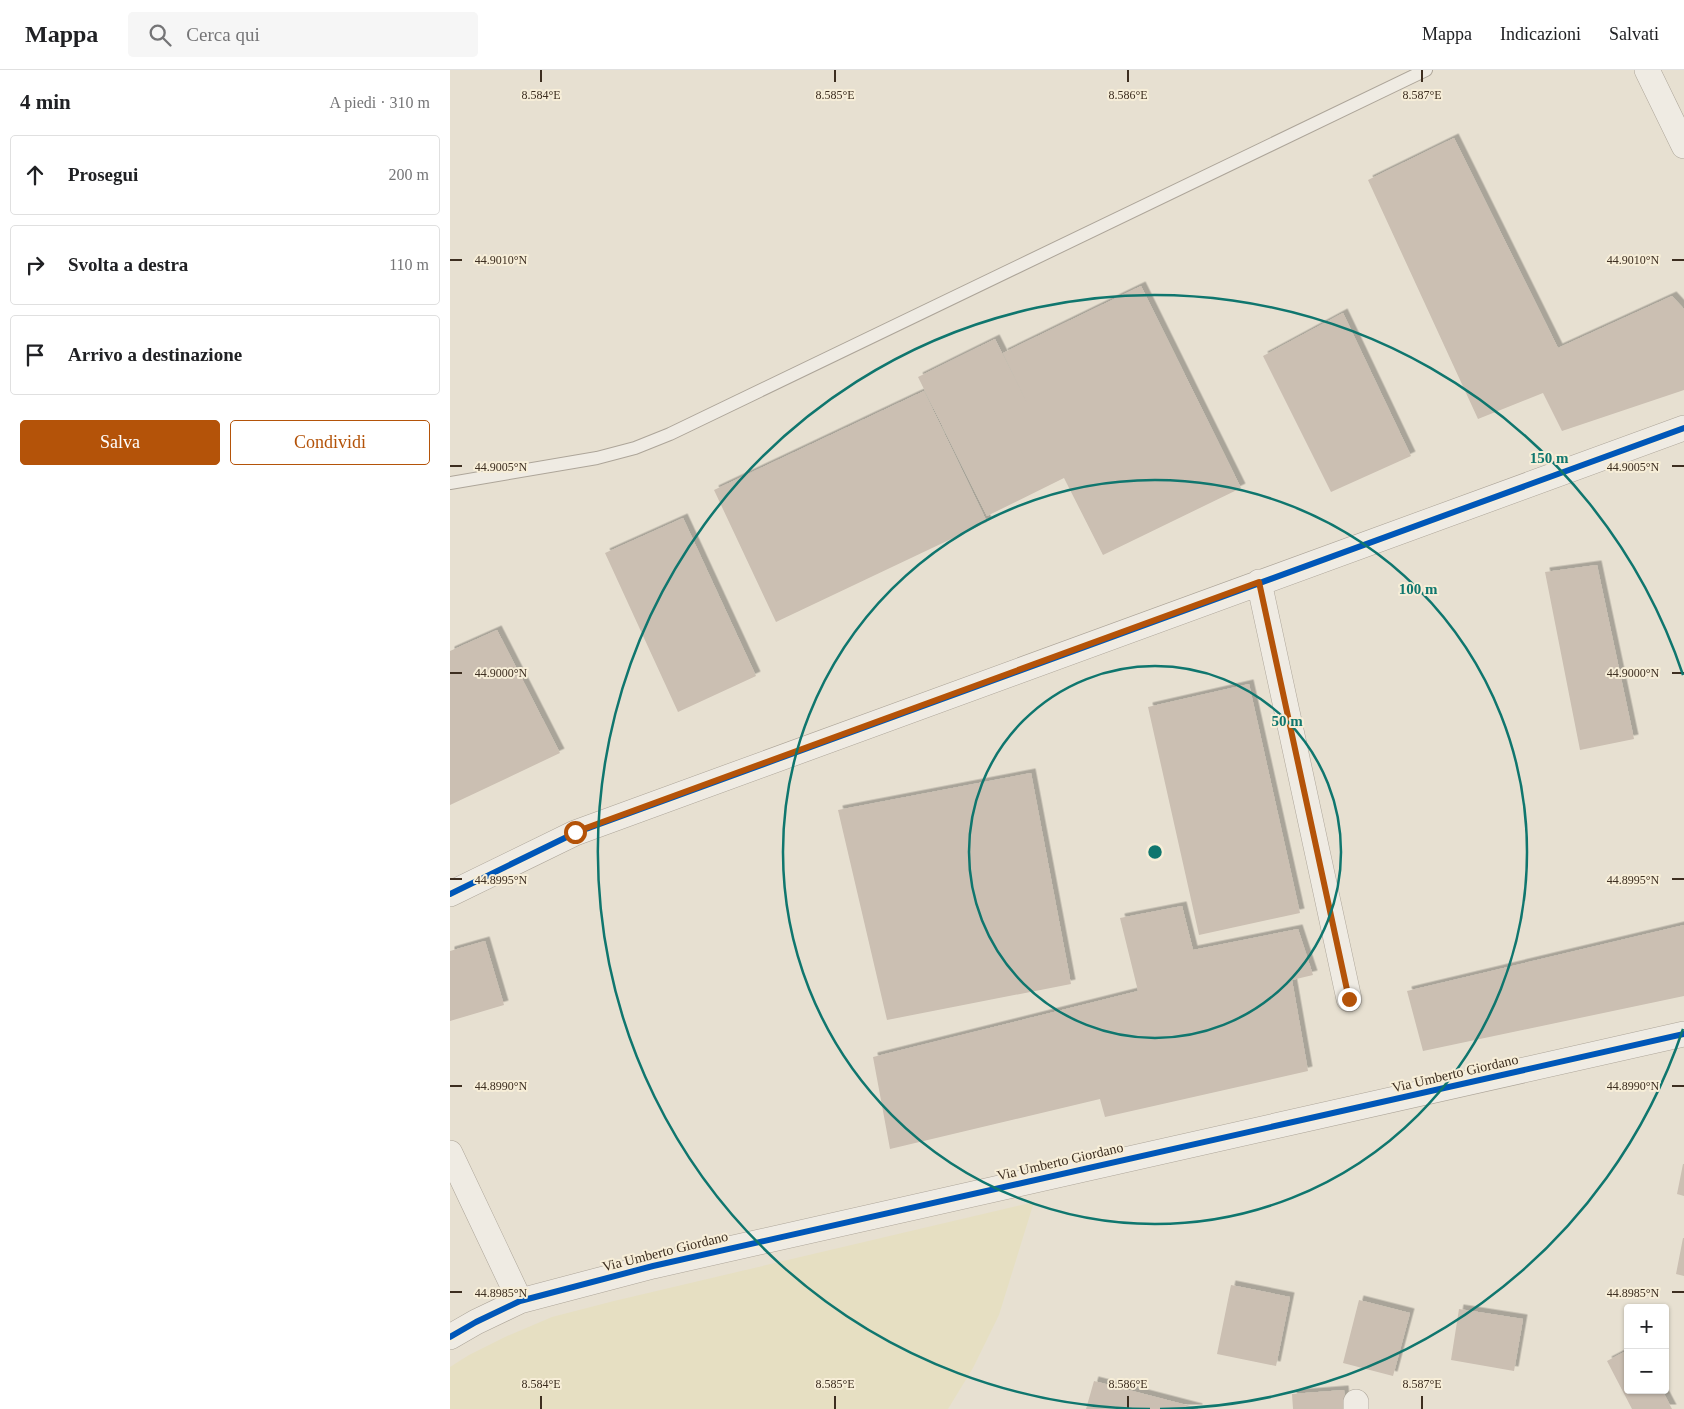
<!DOCTYPE html>
<html lang="it">
<head>
<meta charset="utf-8">
<style>
	:root { --surface:#fff; --page:#f6f6f6; --text:#202124; --muted:#757577; --line:#e0e0e0; --accent:#b45309 }
	body { margin:0; font-family:Georgia,serif; background:var(--page); color:var(--text) }
	.controls { position:absolute; right:15px; bottom:15px; display:grid; overflow:hidden; border-radius:5px; box-shadow:0 1px 4px #0004 }
	.controls button { width:45px; height:45px; display:grid; place-items:center; padding:0; border:0; border-bottom:1px solid var(--line); background:var(--surface); color:var(--text); font:25px sans-serif }
	.stop { position:absolute; width:15px; height:15px; margin:-11px; border:4px solid #b45309; border-radius:50%; background:#fff }
	.stop.end { background:#b45309; border-color:#fff; box-shadow:0 1px 5px #0008 }
	.list { margin:0; padding:0; list-style:none }
	h2 { display:flex; justify-content:space-between; align-items:center; height:65px; margin:0; padding:0 20px; font-size:21px }
	h2 small { font-size:16px; font-weight:400; color:var(--muted) }
	.list li { display:grid; grid-template-columns:32px 1fr auto; gap:15px; align-items:center; box-sizing:border-box; height:80px; margin:0 10px 10px; padding:0 10px; border:1px solid var(--line); border-radius:5px }
	.list b { display:block; font-size:19px; white-space:nowrap }
	.list em { font-size:16px; font-style:normal; color:var(--muted) }
	.actions { display:flex; gap:10px; padding:15px 20px }
	.actions a { flex:1; padding:11px 0; border:1px solid var(--accent); border-radius:5px; text-align:center; font-size:18px; color:var(--accent) }
	.actions .main { background:var(--accent); color:#fff }
	.icon { flex:none; width:28px; height:28px; fill:none; stroke:currentColor; stroke-width:2; stroke-linecap:round; stroke-linejoin:round }
	.map { position:relative; flex:none; width:1234px; height:1339px; overflow:hidden }
	header { display:flex; align-items:center; gap:30px; box-sizing:border-box; height:70px; padding:0 25px; background:var(--surface); border-bottom:1px solid var(--line) }
	header strong { font-size:24px }
	nav { display:flex; gap:28px; margin-inline-start:auto; font-size:18px }
	.search { width:350px; height:45px; background:var(--page); display:flex; align-items:center; gap:12px; box-sizing:border-box; padding:0 18px; border-radius:5px; color:var(--muted); font-size:19px }
	main { display:flex }
	aside { flex:1; background:var(--surface) }
	.map>svg:first-child { display:block }
	.farmland { fill:#e6dfc2 }
	.building { fill:#cbbfb2; filter:url(#shadow) }
	.lines { fill:none; stroke-linecap:round; stroke-linejoin:round }
	.lane-casing { stroke:#ada599; stroke-width:14 }
	.street-casing { stroke:#ada599; stroke-width:26 }
	.lane { stroke:#efebe3; stroke-width:12 }
	.street { stroke:#efebe3; stroke-width:25 }
	.cycleway-casing { stroke:#f7eed8; stroke-width:9 }
	.cycleway { stroke:#0057b8; stroke-width:6 }
	.route { stroke:#b45309; stroke-width:6 }
	.ticks { fill:none; stroke:#3d2e20; stroke-width:2 }
	.ring { fill:none; stroke:#0f766e; stroke-width:2.5 }
	.labels { text-anchor:middle; stroke-width:4; stroke-linejoin:round; paint-order:stroke }
	.street-label { font-size:14px; fill:#3d2e20; stroke:#f7eed8 }
	.ticks-label { font-size:12px; text-anchor:middle; fill:#3d2e20; stroke:#f7eed8; stroke-width:4; stroke-linejoin:round; paint-order:stroke }
	.centre { fill:#0f766e; stroke:#f7eed8; stroke-width:2.5 }
	.ring-label { font-size:15px; text-anchor:middle; font-weight:bold; fill:#0f766e; stroke:#f7eed8; stroke-width:4; stroke-linejoin:round; paint-order:stroke }
</style>
</head>
<body>
<header>
<strong>Mappa</strong>
<div class="search"><svg class="icon" aria-label="search" viewBox="0 0 24 24"><circle cx="10" cy="10" r="6"/><path d="M15 15l6 6"/></svg>Cerca qui</div>
<nav><a>Mappa</a><a>Indicazioni</a><a>Salvati</a></nav>
</header>
<main>
<aside>
<h2>4 min<small>A piedi · 310 m</small></h2>
<ul class="list">
<li><svg class="icon" aria-label="ahead" viewBox="0 0 24 24"><path d="M12 20V5M6 11l6-6 6 6"/></svg><div><b>Prosegui</b></div><em>200 m</em></li>
<li><svg class="icon" aria-label="right" viewBox="0 0 24 24"><path d="M7 20v-9h11M14 6l5 5-5 5"/></svg><div><b>Svolta a destra</b></div><em>110 m</em></li>
<li><svg class="icon" aria-label="arrive" viewBox="0 0 24 24"><path d="M6 21V4h12l-3 4 3 4H6"/></svg><div><b>Arrivo a destinazione</b></div></li>
</ul>
<div class="actions"><a class="main">Salva</a><a>Condividi</a></div>
</aside>
<div class="map">
<svg width="1234" height="1339" viewBox="0 0 1234 1339">
	<defs>
		<filter id="shadow"><feDropShadow dx="4.5" dy="-4.5" stdDeviation="0" flood-color="#0004"/></filter>
	</defs>
	<rect width="100%" height="100%" fill="#e7e0d1"/>
	<path class="farmland" d="M584 1132 549 1245 523 1298 498 1339H0V1297L19 1285 55 1267 102 1247 164 1231Z"/>
	<path class="building" d="M1004 68 1108 278 1222 226 1234 239V320L1112 361 1093 323 1028 349 918 110Z
		M691 216 791 418 653 485 614 408 537 446 468 307 545 269 577 333 553 283Z
		M893 243 961 386 881 422 813 286Z
		M474 321 537 452 326 552 264 420Z
		M233 448 306 606 228 642 155 483Z
		M1147 495 1184 669 1130 680 1095 502Z
		M47 560 110 683 0 735V581Z
		M799 614 850 843 749 865 698 637Z
		M581 703 621 914 437 950 388 740Z
		M732 836 743 880 848 859 863 905 842 910 858 1001 655 1047 650 1029 440 1079 423 987 688 921 670 848Z
		M1234 855V926L973 981 957 921Z
		M35 871 54 935 0 951V881Z
		M1233 1094H1234V1126L1227 1124Z
		M1233 1168H1234V1206L1226 1204Z
		M781 1215 840 1227 826 1296 767 1284Z
		M909 1230 960 1243 943 1306 893 1293Z
		M1009 1239 1073 1249 1064 1301 1001 1290Z
		M1178 1280V1320H1212L1222 1339H1182L1157 1291Z
		M644 1311 748 1338V1339H636Z
		M894 1320 896 1339H843L842 1324Z"/>
	<g class="lines">
		<g class="lane-casing">
			<path id="lane" d="M0 413 147 388 185 378 220 364 976 0"/>
		</g>
		<g class="street-casing">
			<path id="street" d="M1197 0 1234 76
				M809 512 899 929
				M0 824 125 763 1234 358
				M0 1083 70 1231
				M0 1267 26 1252 70 1231 203 1196 1234 964
				M906 1339V1332"/>
		</g>
		<use href="#lane" class="lane"/>
		<use href="#street" class="street"/>
		<g class="cycleway-casing">
			<path id="cycleway" d="M0 824 125 763 1234 358
				M0 1267 26 1252 70 1231 203 1196 1234 964"/>
		</g>
		<use href="#cycleway" class="cycleway"/>
	</g>
	<g class="lines">
		<path class="route" d="M125 762 809 512 899 929"/>
	</g>
	<path class="ticks" d="M91 0V12M385 0V12M678 0V12M972 0V12M0 190H12M1222 190H1234M0 396H12M1222 396H1234M0 603H12M1222 603H1234M0 809H12M1222 809H1234M0 1016H12M1222 1016H1234M0 1222H12M1222 1222H1234M91 1326V1339M385 1326V1339M678 1326V1339M972 1326V1339"/>
	<g class="ring">
		<circle cx="705" cy="782" r="186"/>
		<circle cx="705" cy="782" r="372"/>
		<path d="M1233 959A557 557 0 0 1 710 1339M700 1339A557 557 0 1 1 1233 605"/>
	</g>
	<g class="labels">
		<g class="street-label">
			<text transform="translate(1005 1003) rotate(-13)" y="5">Via Umberto Giordano</text>
			<text transform="translate(610 1091) rotate(-13)" y="5">Via Umberto Giordano</text>
			<text transform="translate(215 1181) rotate(-14)" y="5">Via Umberto Giordano</text>
		</g>
	</g>
	<g class="ticks-label">
		<text x="91" y="29">8.584°E</text>
		<text x="385" y="29">8.585°E</text>
		<text x="678" y="29">8.586°E</text>
		<text x="972" y="29">8.587°E</text>
		<text x="51" y="194">44.9010°N</text>
		<text x="1183" y="194">44.9010°N</text>
		<text x="51" y="401">44.9005°N</text>
		<text x="1183" y="401">44.9005°N</text>
		<text x="51" y="607">44.9000°N</text>
		<text x="1183" y="607">44.9000°N</text>
		<text x="51" y="814">44.8995°N</text>
		<text x="1183" y="814">44.8995°N</text>
		<text x="51" y="1020">44.8990°N</text>
		<text x="1183" y="1020">44.8990°N</text>
		<text x="51" y="1227">44.8985°N</text>
		<text x="1183" y="1227">44.8985°N</text>
		<text x="91" y="1318">8.584°E</text>
		<text x="385" y="1318">8.585°E</text>
		<text x="678" y="1318">8.586°E</text>
		<text x="972" y="1318">8.587°E</text>
	</g>
	<circle cx="705" cy="782" r="8" class="centre"/>
	<g class="ring-label">
		<text x="1099" y="393">150 m</text>
		<text x="968" y="524">100 m</text>
		<text x="837" y="656">50 m</text>
	</g>
</svg>
<div class="controls">
<button>+</button>
<button>−</button>
</div>
<div class="stop" style="left:125px;top:762px"></div>
<div class="stop end" style="left:899px;top:929px"></div>
</div>
</main>
</body>
</html>
